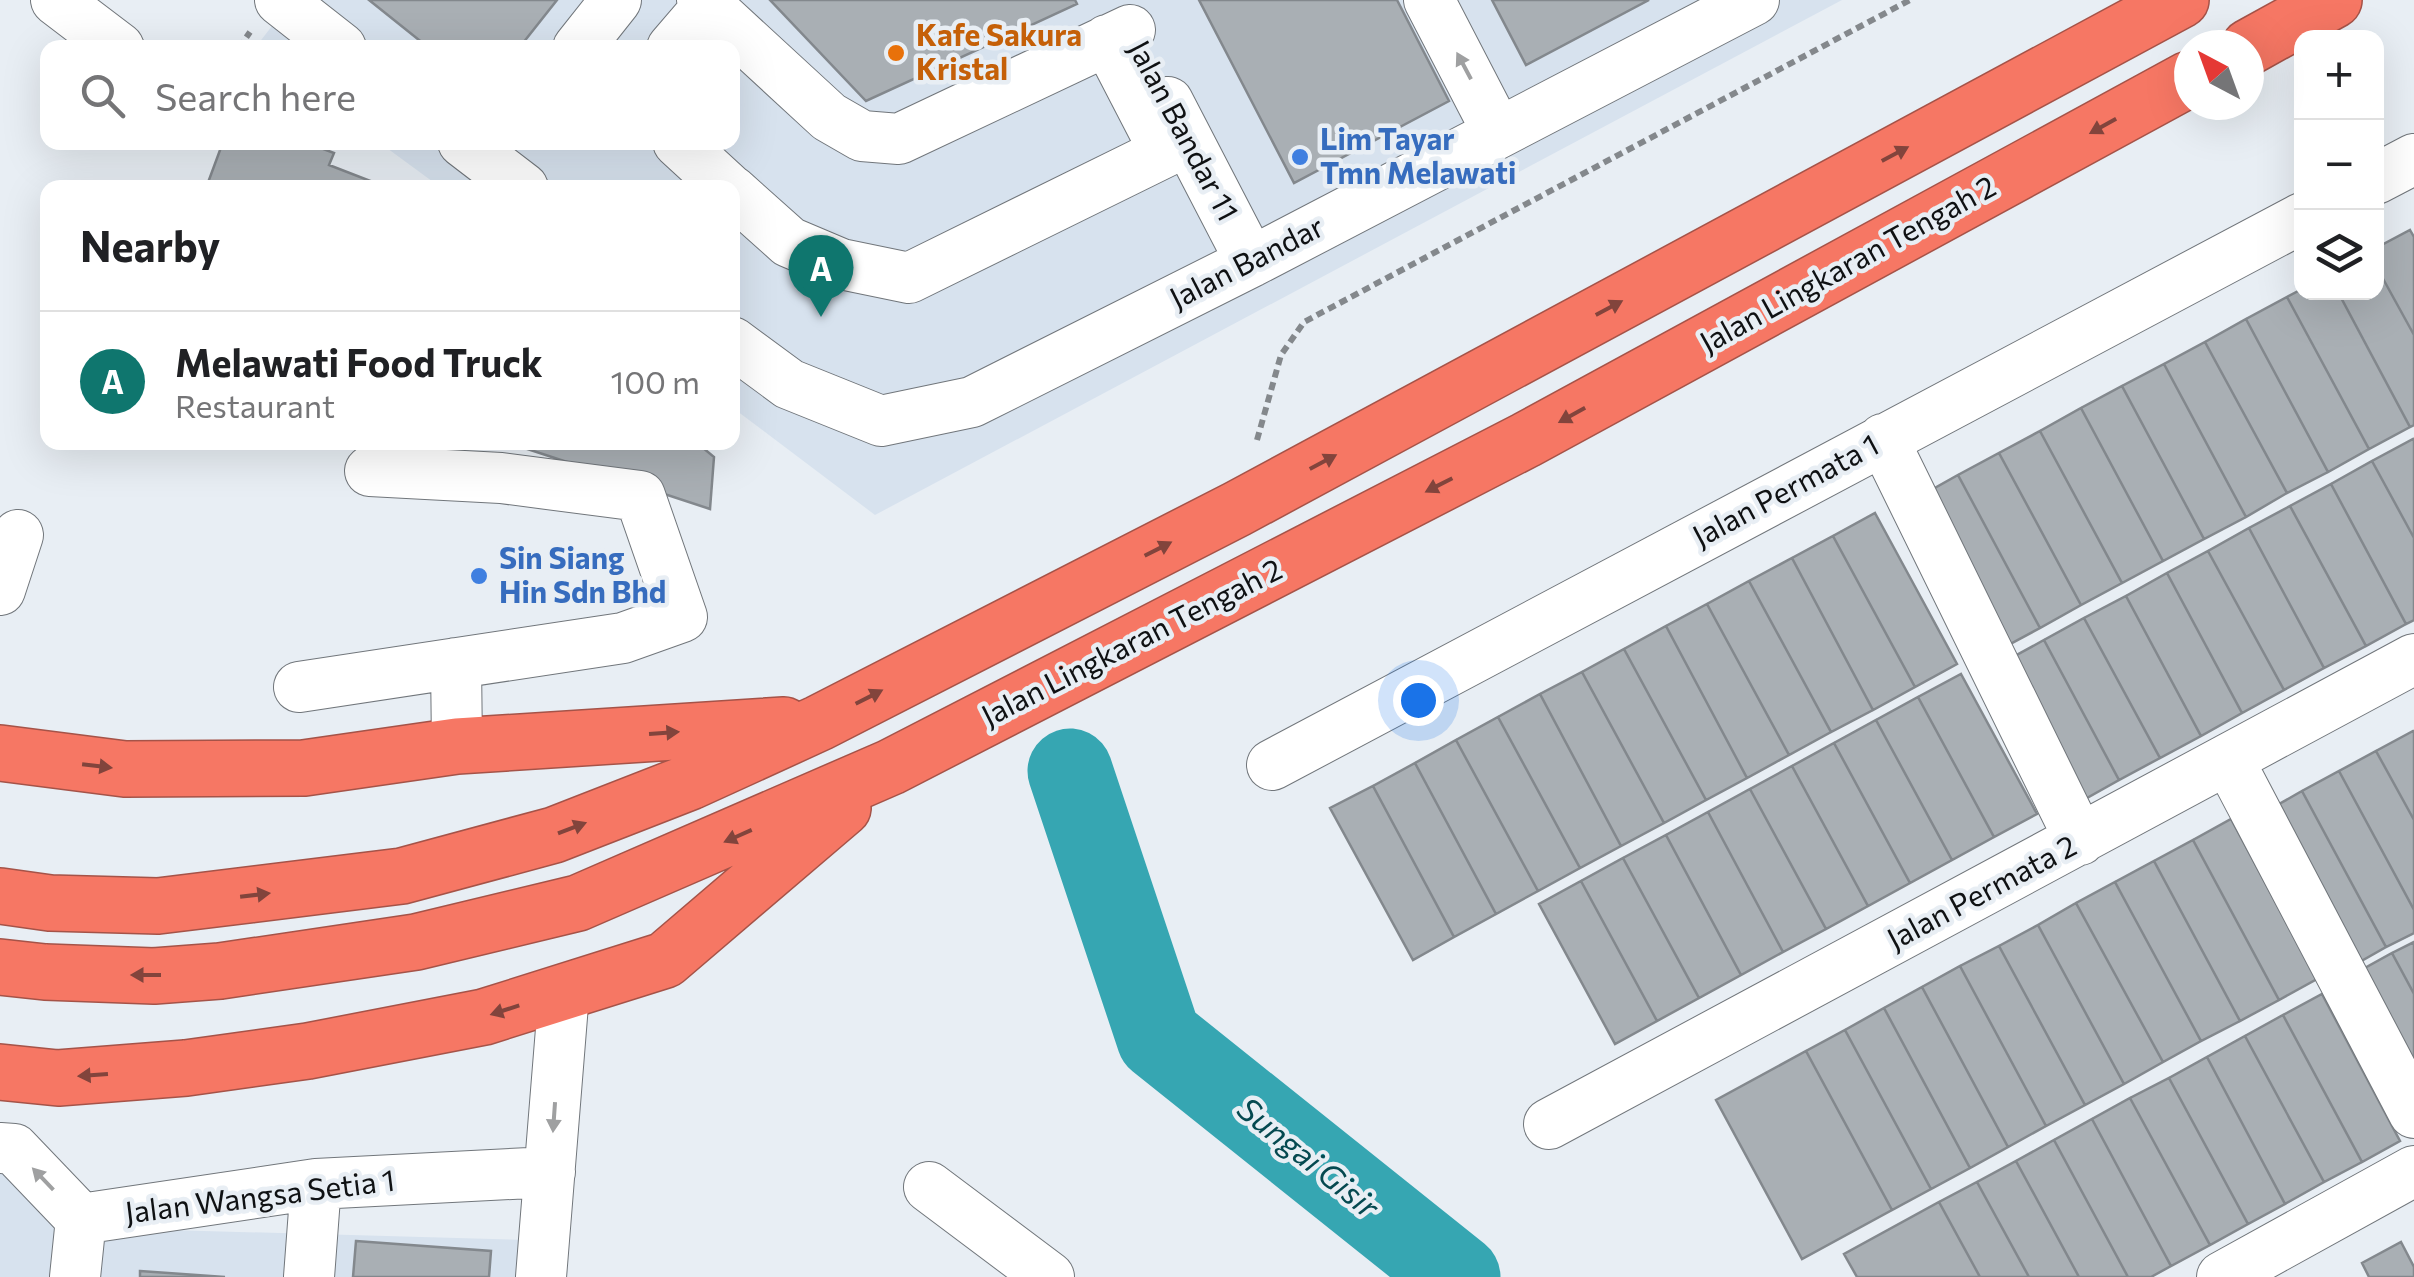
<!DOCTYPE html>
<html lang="en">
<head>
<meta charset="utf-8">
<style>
	:root { --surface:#fff; --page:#f2f2f2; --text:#202124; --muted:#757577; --line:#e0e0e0; --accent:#0f766e }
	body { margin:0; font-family:Commissioner,sans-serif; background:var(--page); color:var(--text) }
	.controls { position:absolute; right:30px; top:30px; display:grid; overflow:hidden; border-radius:20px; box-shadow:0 10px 40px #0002 }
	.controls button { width:90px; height:90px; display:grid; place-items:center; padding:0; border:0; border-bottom:2px solid var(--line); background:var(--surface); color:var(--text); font:50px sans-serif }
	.compass { position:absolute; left:2174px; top:30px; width:90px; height:90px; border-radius:50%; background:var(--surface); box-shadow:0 10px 40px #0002; rotate:319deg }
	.you { position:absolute; left:1418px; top:700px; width:35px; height:35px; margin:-25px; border:8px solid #fff; border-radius:50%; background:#1a73e8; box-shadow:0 0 0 15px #1a73e833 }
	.badge { display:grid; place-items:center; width:65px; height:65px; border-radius:50%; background:var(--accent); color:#fff; font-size:32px; font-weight:700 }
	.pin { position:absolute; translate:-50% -82px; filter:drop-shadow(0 2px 5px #0008) }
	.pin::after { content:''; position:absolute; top:52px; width:35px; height:30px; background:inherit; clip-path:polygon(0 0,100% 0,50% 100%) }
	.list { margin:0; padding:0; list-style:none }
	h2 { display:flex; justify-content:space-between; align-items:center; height:130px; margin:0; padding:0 40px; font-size:42px }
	h2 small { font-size:32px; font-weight:400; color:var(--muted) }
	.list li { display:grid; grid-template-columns:65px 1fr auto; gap:30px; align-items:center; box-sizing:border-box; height:140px; padding:0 40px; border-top:2px solid var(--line) }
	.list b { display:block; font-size:38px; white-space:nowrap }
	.list p { margin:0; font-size:32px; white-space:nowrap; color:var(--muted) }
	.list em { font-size:32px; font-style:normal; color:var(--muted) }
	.icon { flex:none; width:55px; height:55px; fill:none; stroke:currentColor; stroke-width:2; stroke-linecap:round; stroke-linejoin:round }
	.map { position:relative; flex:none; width:2414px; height:1277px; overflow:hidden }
	.search { position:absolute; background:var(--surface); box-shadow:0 10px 40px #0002; left:40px; top:40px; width:700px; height:110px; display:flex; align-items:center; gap:25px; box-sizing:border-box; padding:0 35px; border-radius:20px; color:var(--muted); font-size:38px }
	.panel { position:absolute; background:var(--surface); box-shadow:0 10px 40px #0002; left:40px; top:180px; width:700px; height:270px; border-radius:20px }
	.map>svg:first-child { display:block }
	.built { fill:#d7e2ee }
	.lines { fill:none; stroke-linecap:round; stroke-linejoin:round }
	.river { stroke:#36a6b2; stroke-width:85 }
	.building { fill:#a9afb4; stroke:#83888d; stroke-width:2.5 }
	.minor-casing { stroke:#71767b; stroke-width:52 }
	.highway-casing { stroke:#a55348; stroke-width:58 }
	.path { stroke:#84888c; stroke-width:6; stroke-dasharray:8 5; stroke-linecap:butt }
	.minor { stroke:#fff; stroke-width:50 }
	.highway { stroke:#f67764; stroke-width:55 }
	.oneway { fill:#9fa0a1 }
	.oneway2 { fill:#82443c }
	.food-dot { fill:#e8710a; stroke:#e8eef4; stroke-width:4 }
	.shop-dot { fill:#3f7fe0; stroke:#e8eef4; stroke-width:4 }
	.labels { text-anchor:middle; stroke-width:9; stroke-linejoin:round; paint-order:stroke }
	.food-label { font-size:30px; font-weight:bold; fill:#c56008; stroke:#e8eef4; text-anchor:start }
	.street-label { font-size:30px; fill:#0f1113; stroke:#e8eef4 }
	.shop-label { font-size:30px; font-weight:bold; fill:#366cbe; stroke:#e8eef4; text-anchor:start }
	.water-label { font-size:32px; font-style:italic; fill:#054950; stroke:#e8eef4 }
</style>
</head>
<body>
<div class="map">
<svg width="2414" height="1277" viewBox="0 0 2414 1277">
	<rect width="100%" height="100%" fill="#e8eef4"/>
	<path class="built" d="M292 0H1842L875 515 733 408 732 188 440 187 380 143 732 142V48H255Z
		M0 1165 64 1227 528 1240 525 1277H0Z"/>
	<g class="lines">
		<path class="river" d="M1070 771 1159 1038 1458 1277"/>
	</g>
	<path class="building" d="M369 0H557L519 48H429Z
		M770 0H1075L1077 4 866 101Z
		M1199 0H1397L1449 101 1294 183Z
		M1492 0H1649L1526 65Z
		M223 142H305L334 153 329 165 373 182 371 188H206Z
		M2410 230 2414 237V335L2376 266V248Z
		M2376 266 2414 335V425L2410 427 2338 292H2376Z
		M2302 289V292H2338L2410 427 2369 449 2287 297Z
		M2287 297 2369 449 2328 472 2246 319Z
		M2246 319 2328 472 2287 493 2205 342Z
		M2205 342 2287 493 2246 517 2164 364Z
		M2164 364 2246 517 2204 539 2122 386Z
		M2122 386 2204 539 2163 561 2081 408Z
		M2081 408 2163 561 2122 583 2040 431Z
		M2040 431 2122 583 2081 605 1999 453Z
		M2413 439 2414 441V538L2372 461Z
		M506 442H696L714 457 710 509Z
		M1999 453 2081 605 2040 628 1958 475Z
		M2372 461 2414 538V620L2406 624 2331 484Z
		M1958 475 2040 628 1999 650 1917 498Z
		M2331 484 2406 624 2366 646 2290 506Z
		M2290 506 2366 646 2324 668 2249 528Z
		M1875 513 1957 664 1915 687 1833 536Z
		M2249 528 2324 668 2284 690 2208 551Z
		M1833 536 1915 687 1873 710 1792 558Z
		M2208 551 2284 690 2242 713 2167 573Z
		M1792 558 1873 710 1831 732 1749 581Z
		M2167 573 2242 713 2201 736 2126 596Z
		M1749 581 1831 732 1789 755 1707 604Z
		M2126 596 2201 736 2160 758 2084 618Z
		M1707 604 1789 755 1747 778 1666 626Z
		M2084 618 2160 758 2119 780 2044 640Z
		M1666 626 1747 778 1706 800 1624 649Z
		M2044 640 2119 780 2078 803 2002 663Z
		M1624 649 1706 800 1664 823 1582 672Z
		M1582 672 1664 823 1621 846 1540 694Z
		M1961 674 2037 814 1994 837 1918 697Z
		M1540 694 1621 846 1580 868 1498 717Z
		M1918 697 1994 837 1952 860 1876 720Z
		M1498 717 1580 868 1538 891 1456 740Z
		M1876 720 1952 860 1910 883 1834 743Z
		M2413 731 2414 732V820L2376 751Z
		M1456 740 1538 891 1496 914 1415 763Z
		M1834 743 1910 883 1868 906 1792 766Z
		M2376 751 2414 820V910L2339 771Z
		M1415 763 1496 914 1454 937 1373 786Z
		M1792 766 1868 906 1826 929 1750 789Z
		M2339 771 2414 910V933L2386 947 2302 791Z
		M1373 786 1454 937 1413 960 1330 808Z
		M1750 789 1826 929 1783 952 1708 812Z
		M2302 791 2386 947 2349 968 2265 812Z
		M1708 812 1783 952 1741 975 1666 835Z
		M2231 819 2317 979 2279 1000 2193 840Z
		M1666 835 1741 975 1699 998 1623 858Z
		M2193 840 2279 1000 2240 1021 2154 861Z
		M1623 858 1699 998 1657 1021 1581 881Z
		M2154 861 2240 1021 2201 1041 2115 882Z
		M1581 881 1657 1021 1615 1044 1539 904Z
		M2115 882 2201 1041 2163 1062 2076 903Z
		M2076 903 2163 1062 2124 1084 2038 925Z
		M2038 925 2124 1084 2085 1105 1999 946Z
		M2414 942V994L2392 953Z
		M1999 946 2085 1105 2046 1126 1960 966Z
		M2392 953 2414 994V1085L2354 974Z
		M1960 966 2046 1126 2008 1147 1922 987Z
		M1922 987 2008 1147 1970 1168 1884 1008Z
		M2322 994 2400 1141 2362 1162 2283 1015Z
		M1884 1008 1970 1168 1931 1189 1845 1030Z
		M2283 1015 2362 1162 2324 1182 2245 1036Z
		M1845 1030 1931 1189 1892 1210 1806 1051Z
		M2245 1036 2324 1182 2285 1204 2207 1057Z
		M1806 1051 1892 1210 1802 1259 1716 1100Z
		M2207 1057 2285 1204 2248 1224 2169 1078Z
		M2169 1078 2248 1224 2210 1245 2130 1098Z
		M2130 1098 2210 1245 2171 1266 2092 1119Z
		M2092 1119 2171 1266 2151 1277H2128L2054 1140Z
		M2054 1140 2128 1277H2079L2016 1161Z
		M2016 1161 2079 1277H2029L1977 1182Z
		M1977 1182 2029 1277H1980L1939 1202Z
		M1939 1202 1980 1277H1857L1844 1254Z
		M356 1241 491 1251 489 1277H353Z
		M2401 1242 2414 1267V1277H2369L2362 1263Z
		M140 1271 225 1277H140Z"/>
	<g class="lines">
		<g class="minor-casing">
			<path id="minor" d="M56 0 119 48
				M280 0 341 48
				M702 0 829 117 862 136 899 139 1130 30
				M1429 0 1498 133
				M578 48 616 0
				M672 48 708 6
				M1168 102 1251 262
				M463 142 523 188
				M678 142 728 188
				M2376 179 2414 159
				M732 191 789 242 841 264 909 278 1165 152 1107 40
				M732 342 789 384 881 421 972 402 1251 262 1754 0
				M1883 439 2080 840
				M0 590 18 535
				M456 663 457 746
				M299 687 623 638 682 617 640 496 501 478 370 471
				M2228 759 2414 1113
				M1272 765 2302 218
				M1549 1124 2414 659
				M0 1148 14 1149 81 1219
				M929 1187 1049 1277
				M81 1219 316 1184 550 1172
				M75 1277 81 1219
				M309 1277 316 1184
				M541 1277 564 992
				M2222 1277 2414 1171"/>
		</g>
		<g class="highway-casing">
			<path id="highway" d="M2249 47 2334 0
				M0 753 125 769 304 768 457 746 784 725
				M0 896 50 903 158 906 402 876 554 835 690 782 819 723 1237 509 2181 0
				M0 967 45 972 154 976 220 971 416 942 578 903 891 767 1526 440 2189 79
				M0 1072 58 1078 186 1068 308 1051 484 1017 665 960 843 808"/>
		</g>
		<path class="path" d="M239 48 250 32
			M1257 440 1281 355 1304 322 1910 0"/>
		<use href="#minor" class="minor"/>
		<use href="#highway" class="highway"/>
	</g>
	<defs><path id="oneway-solid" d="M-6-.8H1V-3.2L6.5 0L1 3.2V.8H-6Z" transform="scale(2.5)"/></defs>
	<g class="oneway">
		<use href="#oneway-solid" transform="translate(1464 66) rotate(-118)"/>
		<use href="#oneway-solid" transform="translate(554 1117) rotate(94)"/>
		<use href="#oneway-solid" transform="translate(43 1179) rotate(-134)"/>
	</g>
	<g class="oneway2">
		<use href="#oneway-solid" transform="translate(2103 126) rotate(151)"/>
		<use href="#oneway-solid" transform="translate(1895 154) rotate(-28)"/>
		<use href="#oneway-solid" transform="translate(1609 308) rotate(-28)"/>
		<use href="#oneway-solid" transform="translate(1572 415) rotate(151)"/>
		<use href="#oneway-solid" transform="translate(1323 462) rotate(-28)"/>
		<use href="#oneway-solid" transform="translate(1439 485) rotate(153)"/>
		<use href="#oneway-solid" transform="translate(1158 549) rotate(-27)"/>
		<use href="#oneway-solid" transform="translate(869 697) rotate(-27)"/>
		<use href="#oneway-solid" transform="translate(664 733) rotate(-4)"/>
		<use href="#oneway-solid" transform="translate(97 766) rotate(7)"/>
		<use href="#oneway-solid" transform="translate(572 828) rotate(-21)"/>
		<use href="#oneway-solid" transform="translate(738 836) rotate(156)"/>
		<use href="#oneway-solid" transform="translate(255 895) rotate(-7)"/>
		<use href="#oneway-solid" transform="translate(146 975) rotate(-180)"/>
		<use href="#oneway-solid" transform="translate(505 1010) rotate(162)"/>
		<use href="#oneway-solid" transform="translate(93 1075) rotate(176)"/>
	</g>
	<circle class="food-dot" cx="896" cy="53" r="10"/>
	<g class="shop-dot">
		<circle cx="1300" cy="157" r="10"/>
		<circle cx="479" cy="576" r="10"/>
	</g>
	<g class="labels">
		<g class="food-label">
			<text x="916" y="46">Kafe Sakura<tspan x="916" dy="34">Kristal</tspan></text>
		</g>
		<g class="street-label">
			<text transform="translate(1183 131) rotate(62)" y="10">Jalan Bandar 11</text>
			<text transform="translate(1247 263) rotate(-27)" y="10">Jalan Bandar</text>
			<text transform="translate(1848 265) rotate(-29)" y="10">Jalan Lingkaran Tengah 2</text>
			<text transform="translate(1786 491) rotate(-28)" y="10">Jalan Permata 1</text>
			<text transform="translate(1132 643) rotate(-27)" y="10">Jalan Lingkaran Tengah 2</text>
			<text transform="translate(1982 893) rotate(-28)" y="10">Jalan Permata 2</text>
			<text transform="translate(260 1197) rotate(-7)" y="10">Jalan Wangsa Setia 1</text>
		</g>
		<g class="shop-label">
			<text x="1320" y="150">Lim Tayar<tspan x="1320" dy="34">Tmn Melawati</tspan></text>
			<text x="499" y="569">Sin Siang<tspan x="499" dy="34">Hin Sdn Bhd</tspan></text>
		</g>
		<g class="water-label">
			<text transform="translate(1308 1158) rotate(39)" y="11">Sungai Gisir</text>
		</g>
	</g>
</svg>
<div class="controls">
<button>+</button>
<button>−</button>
<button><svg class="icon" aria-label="layers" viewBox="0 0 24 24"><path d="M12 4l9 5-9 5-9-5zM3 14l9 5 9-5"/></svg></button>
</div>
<svg class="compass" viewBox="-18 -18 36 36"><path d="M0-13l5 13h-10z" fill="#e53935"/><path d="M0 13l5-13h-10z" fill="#757577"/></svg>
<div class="you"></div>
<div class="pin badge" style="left:821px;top:317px">A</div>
<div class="search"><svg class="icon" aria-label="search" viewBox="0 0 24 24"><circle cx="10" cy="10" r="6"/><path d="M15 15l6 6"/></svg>Search here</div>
<section class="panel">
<h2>Nearby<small></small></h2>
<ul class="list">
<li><span class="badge">A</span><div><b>Melawati Food Truck</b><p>Restaurant</p></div><em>100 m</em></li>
</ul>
</section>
</div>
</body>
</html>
